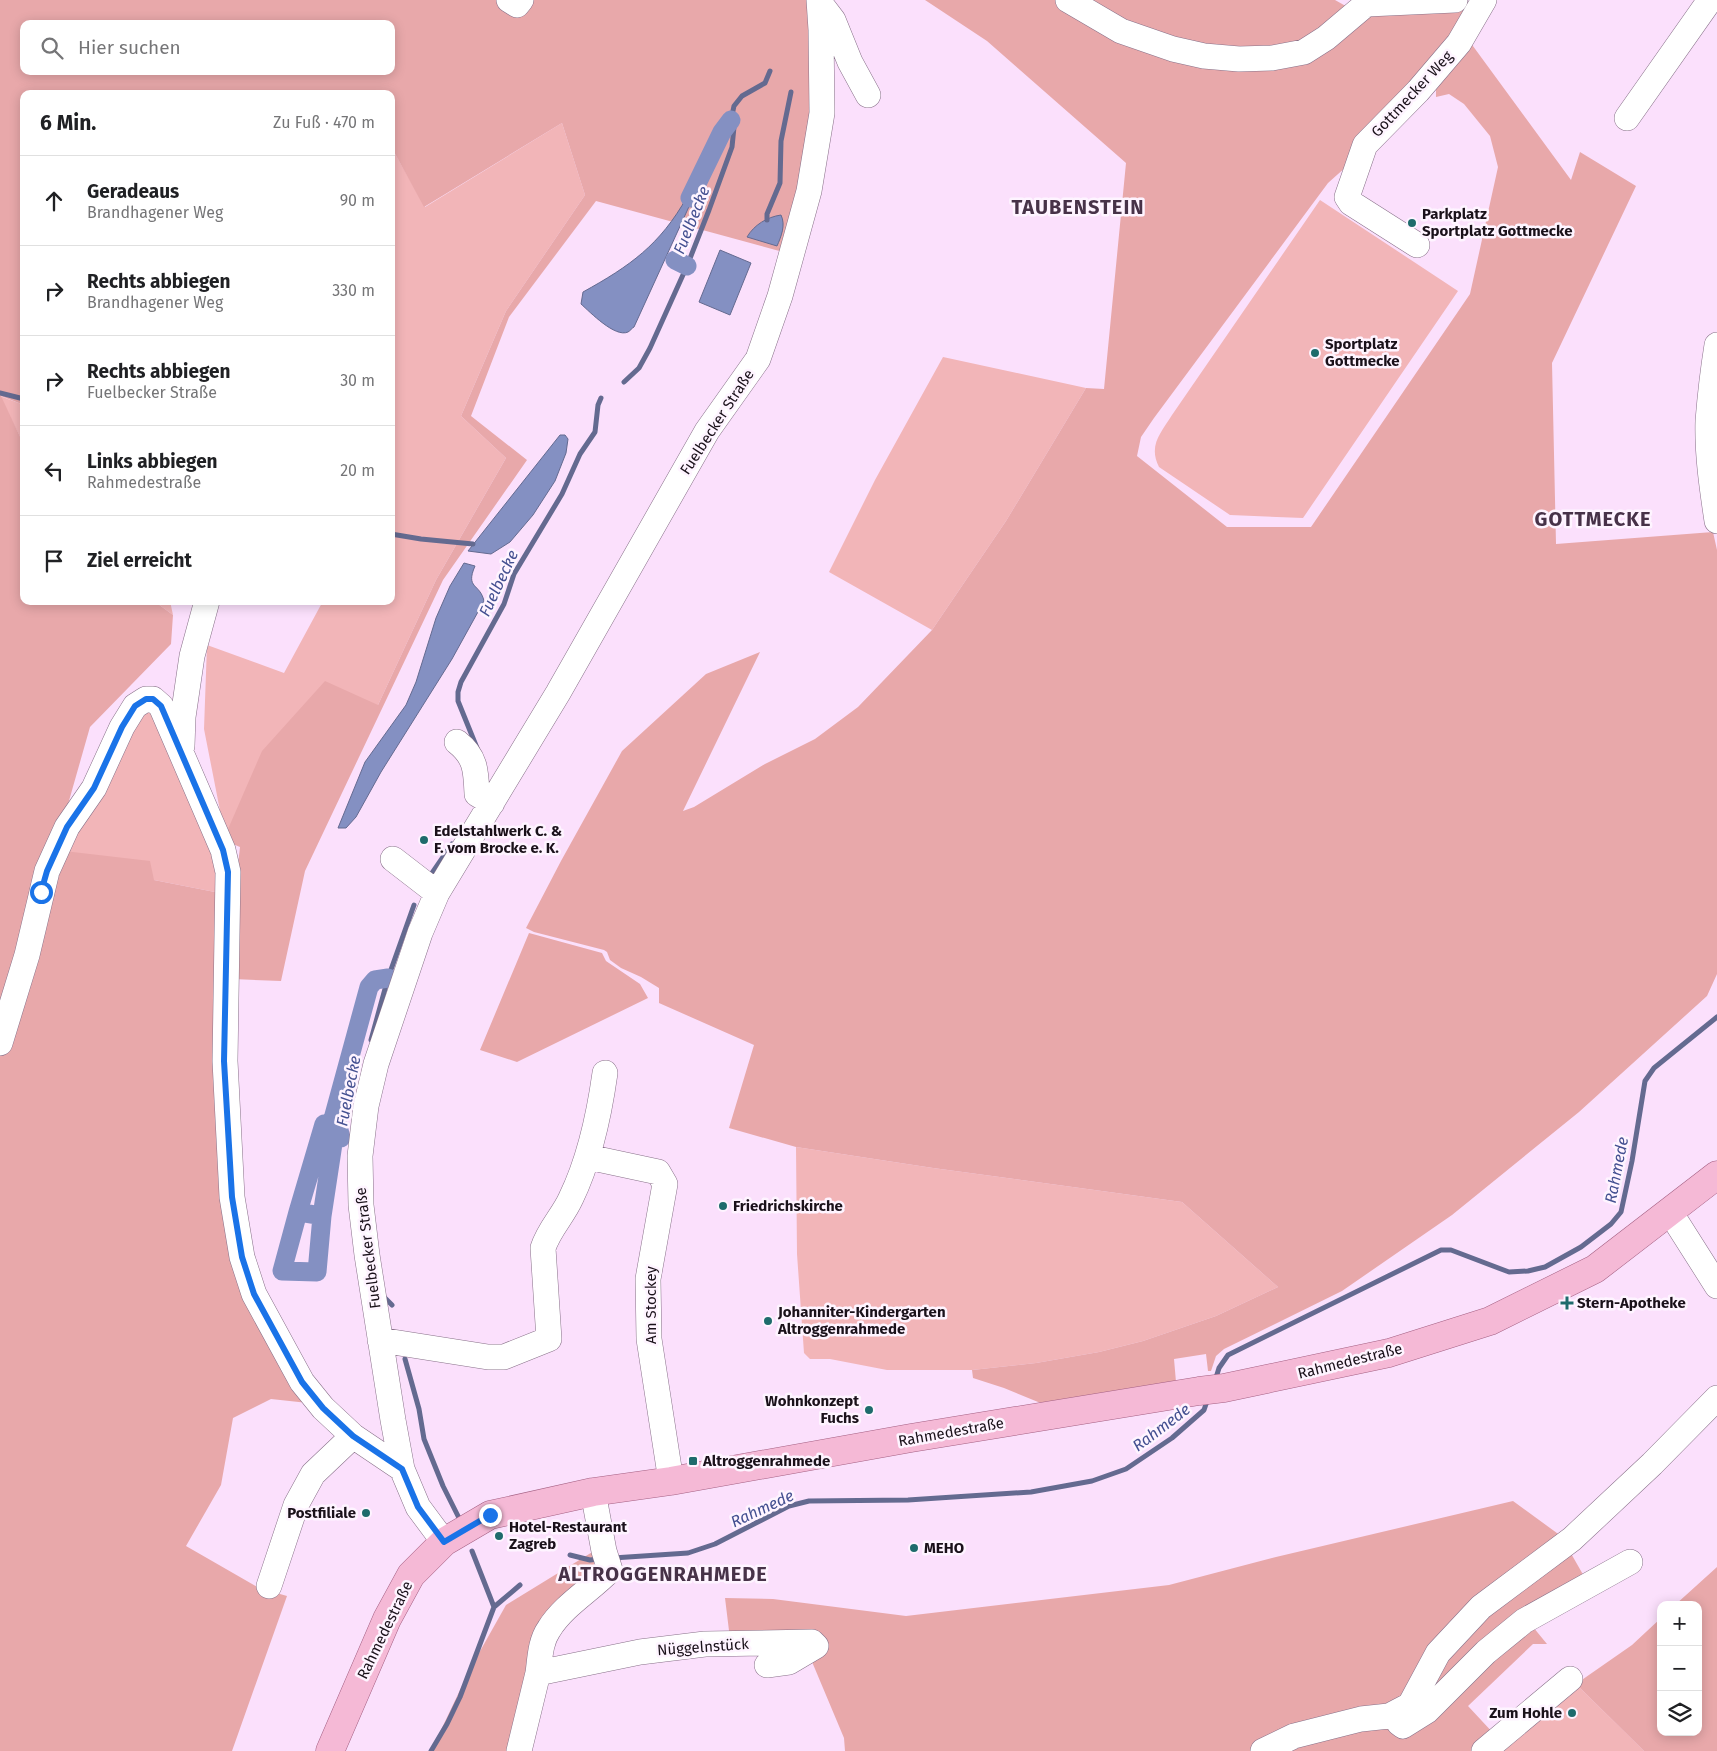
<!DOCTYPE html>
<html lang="de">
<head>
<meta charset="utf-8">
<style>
	:root { --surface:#fff; --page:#f2f2f2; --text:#202124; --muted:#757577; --line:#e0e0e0 }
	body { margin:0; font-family:"Fira Sans",sans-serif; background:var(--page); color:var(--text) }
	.controls { position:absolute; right:15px; bottom:15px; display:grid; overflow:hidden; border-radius:10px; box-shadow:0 2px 12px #0003 }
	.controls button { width:45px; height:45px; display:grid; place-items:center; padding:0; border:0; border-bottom:1px solid var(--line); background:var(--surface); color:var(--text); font:25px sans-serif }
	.stop { position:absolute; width:15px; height:15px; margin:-11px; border:4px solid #1a73e8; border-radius:50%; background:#fff }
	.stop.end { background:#1a73e8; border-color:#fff; box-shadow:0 1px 5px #0008 }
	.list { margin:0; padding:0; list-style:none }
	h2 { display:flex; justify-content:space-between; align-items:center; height:65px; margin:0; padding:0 20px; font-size:21px }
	h2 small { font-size:16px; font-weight:400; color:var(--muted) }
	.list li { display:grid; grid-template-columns:32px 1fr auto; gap:15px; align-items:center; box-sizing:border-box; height:90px; padding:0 20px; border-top:1px solid var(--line) }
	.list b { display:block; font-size:19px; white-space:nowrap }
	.list p { margin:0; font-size:16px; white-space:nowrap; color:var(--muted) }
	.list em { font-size:16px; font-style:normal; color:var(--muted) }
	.icon { flex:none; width:28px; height:28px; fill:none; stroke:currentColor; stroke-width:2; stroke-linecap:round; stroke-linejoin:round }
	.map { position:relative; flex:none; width:1717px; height:1751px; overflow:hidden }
	.search { position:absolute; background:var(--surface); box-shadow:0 2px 12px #0003; left:20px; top:20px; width:375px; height:55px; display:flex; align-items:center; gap:12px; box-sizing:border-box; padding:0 18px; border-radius:10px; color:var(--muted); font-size:19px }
	.panel { position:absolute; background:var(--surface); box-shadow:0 2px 12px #0003; left:20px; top:90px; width:375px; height:515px; border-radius:10px }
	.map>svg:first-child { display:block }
	.green { fill:#f2b5b8 }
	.forest { fill:#e8a8aa; fill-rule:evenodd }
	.water { fill:#8490c2; stroke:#646a90 }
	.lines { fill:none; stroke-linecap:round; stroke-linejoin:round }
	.stream { stroke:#646a90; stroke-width:5 }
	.canal { stroke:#8490c2; stroke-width:19 }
	.minor-casing { stroke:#887189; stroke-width:26 }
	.major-casing { stroke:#a46083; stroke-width:29 }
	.minor { stroke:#fff; stroke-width:25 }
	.major { stroke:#f5b9d6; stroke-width:28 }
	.route { stroke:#1a73e8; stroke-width:6 }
	.poi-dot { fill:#1e6b6c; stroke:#fef4ff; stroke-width:2 }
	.labels { text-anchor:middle; stroke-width:5; stroke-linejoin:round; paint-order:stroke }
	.street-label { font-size:15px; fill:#1a111a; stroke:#fef4ff }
	.poi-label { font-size:15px; font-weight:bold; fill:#1a111a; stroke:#fef4ff; text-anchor:start }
	.water-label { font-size:16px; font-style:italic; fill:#445091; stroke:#fef4ff }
	.district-label { font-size:20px; font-weight:bold; letter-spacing:1px; fill:#473248; stroke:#fef4ff }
</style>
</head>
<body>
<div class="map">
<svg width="1717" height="1751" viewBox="0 0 1717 1751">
	<rect width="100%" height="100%" fill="#fbe0fc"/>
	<path class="green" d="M562 123 585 195 506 311 461 416 506 458 436 580 378 705 225 836 204 729 207 645 284 673 323 601H391V151L393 150 425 207Z
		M1320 200 1458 291 1303 518 1230 515 1159 467C1148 445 1161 433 1172 415Z
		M943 357 1086 388 1006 521 932 630 829 572 875 480Z
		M0 396 24 405V445Z
		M154 601H170L173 615Z
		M152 706 215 846 220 893 154 880 64 851 127 727Z
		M796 1147 933 1168 1182 1202 1278 1287 1216 1316 1143 1341 1099 1352 1036 1363 972 1370H887L830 1359H810L804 1353 797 1254Z
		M1576 1684 1644 1751H1491Z"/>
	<path class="forest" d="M0 0H808L814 67 808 138 783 252 596 201 509 317 471 416 527 460 443 580 305 871 281 981 233 979 234 901 240 847 228 842 225 836 262 751 325 681 378 705 436 580 506 458 461 416 506 311 585 195 562 123 424 207 393 150 391 151V94H24V405L1 396 24 445V601H154L173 615 171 644 90 727 57 843 64 851 150 861 154 880 220 893 225 1190 308 1403 271 1399 233 1418 221 1485 186 1546 259 1588 287 1596 232 1751H0ZM24 24H391V71H24Z
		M925 0H1057L1252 66 1372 15 1462 8 1465 14 1454 37 1356 158 1328 183 1154 418 1141 437 1137 456 1227 527H1311L1470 294 1498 167 1490 136 1464 104 1449 94 1436 97V82L1470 42 1571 180 1580 152 1636 186 1552 363 1556 544 1713 532 1717 550V974L1707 996 1579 1112 1452 1215 1342 1291 1224 1349 1216 1356 1211 1371H1208L1206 1354 1174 1359 1176 1382 1043 1404 1004 1388 973 1378 972 1370 1036 1363 1099 1352 1143 1341 1216 1316 1278 1287 1182 1202 933 1168 796 1147 729 1128 754 1045 659 1003V988L641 977 621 968 610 960 607 952 604 950 534 932 526 928 561 861 622 751 706 674 760 652 683 811 694 807 765 764 815 739 858 707 932 630 1006 521 1086 388 1104 389 1126 163 987 41Z
		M1086 0H1335L1351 9 1309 44 1208 50 1136 26Z
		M529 933 602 953 606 961 640 984 648 998 517 1062 480 1050Z
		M1513 1501 1561 1536 1585 1578 1524 1616 1547 1644H1533L1468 1706 1495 1735 1477 1751H845L844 1738 810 1657 731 1647 725 1598 773 1599 906 1616 1169 1585 1276 1557Z
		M594 1551V1567L579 1582 512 1751H431L470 1669 506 1605Z
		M1717 1567V1751H1644L1576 1684 1632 1645 1661 1618V1732H1698V1605H1675Z"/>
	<path class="water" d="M687 197 692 200 634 327C632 328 630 331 628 332 615 338 590 312 581 304L583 292C630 266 660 245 687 197Z
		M781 215C786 225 781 237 777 246L747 237C754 225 767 217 781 215Z
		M720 250 751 263 730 315 699 302Z
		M560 435H565L568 439 566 453 555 481 533 515 510 542 491 554 468 551Z
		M464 563 475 566C465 589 480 583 484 601L452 659 381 772 356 817 346 828H338L365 762 406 705 416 682 436 618 450 586Z"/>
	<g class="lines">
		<path class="stream" d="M767 220V214L780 183 781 141 791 92
			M624 382 639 368 650 348 687 266 709 210 732 147 734 127 731 120 734 106 742 96 765 83 770 71
			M0 393 24 399
			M391 534 421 539 473 544
			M477 748 458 701V692L461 682 504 604 514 574 562 494 580 454 595 432 598 405 601 398
			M430 876 452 844
			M371 1040 388 978 414 905
			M382 1295 392 1305
			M405 1359 419 1409 424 1439 443 1486 459 1518
			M1215 1381 1219 1368 1228 1355 1441 1250H1451L1509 1272 1528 1271 1545 1267 1581 1247 1611 1224 1621 1212 1632 1161 1645 1081 1654 1068 1717 1017
			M472 1551 494 1607
			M570 1555 590 1560 599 1559
			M613 1558 688 1553 715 1544 789 1506 809 1501 908 1500 1031 1492 1092 1481 1126 1469 1172 1438 1204 1410 1208 1398
			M431 1751 447 1724 460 1697 494 1607 520 1585"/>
		<path class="canal" d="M690 198 722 132 731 120
			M675 260 687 266
			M331 1126 324 1124 298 1212 322 1216 334 1137 341 1138 338 1126H331L369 987 375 980 388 978
			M298 1212 322 1216 317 1272 282 1271Z"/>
		<g class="minor-casing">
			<path id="minor" d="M509 0 517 5 521 0
				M1068 0 1121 31 1173 49 1204 56 1239 59 1272 58 1304 52 1326 38 1371 0
				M1367 4 1455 0
				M823 7 833 20 850 62 868 95
				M1627 118 1710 0
				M1417 245 1351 203 1347 197 1365 145 1418 91 1459 43 1484 0
				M1717 345C1713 370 1710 396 1708 421 1707 454 1712 488 1717 521
				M457 742C476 757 476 771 477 794L492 803
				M182 746 183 717 192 656 207 601
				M393 859 437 893
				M0 1043 27 955 47 871 67 827 94 788 122 727 135 706 146 699H153L161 706 223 850 228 872 225 1061 232 1197 242 1257 254 1294 302 1382 323 1408 353 1436 402 1469
				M588 1157 658 1172 665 1184 648 1279 649 1339 671 1481
				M1670 1212 1717 1286
				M380 1340 488 1357H504L549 1339 543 1248C549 1229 563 1216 571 1198 590 1159 599 1116 605 1073
				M593 1492 604 1551 610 1570C591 1590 564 1605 549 1629 540 1642 540 1659 538 1673L640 1652 705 1644 812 1642 816 1646 789 1662 767 1665
				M444 1542 418 1507 402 1469 393 1420 367 1255 361 1205 360 1156 366 1106 376 1064 420 933 437 893 558 693 707 431 758 359 780 296 809 191 822 113 821 30 819 0
				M269 1586 296 1505 313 1474 353 1436
				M1399 1723 1403 1726 1427 1711 1486 1652 1524 1621 1630 1562
				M519 1751 538 1673
				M1263 1751 1294 1736 1361 1719 1389 1716 1410 1705 1438 1653 1481 1607 1572 1539 1652 1464 1717 1398
				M1484 1751 1570 1679"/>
		</g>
		<g class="major-casing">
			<path id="major" d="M330 1751 387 1619 411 1575 444 1542 490 1515 593 1492 671 1481 911 1438 1199 1391 1224 1388 1389 1353 1490 1321 1595 1269 1717 1175"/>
		</g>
		<use href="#minor" class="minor"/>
		<use href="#major" class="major"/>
	</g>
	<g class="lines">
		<path class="route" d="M41 892 47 871 67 827 94 788 122 727 135 706 146 699H153L161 706 223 850 228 872 224 1061 232 1197 242 1257 254 1294 302 1382 323 1408 353 1436 402 1469 418 1507 444 1542 490 1515"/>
	</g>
	<g class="poi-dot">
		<circle cx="1412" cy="223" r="5"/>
		<circle cx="1315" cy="353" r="5"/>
		<circle cx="424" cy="840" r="5"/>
		<circle cx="723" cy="1206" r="5"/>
		<path d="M1564.5 1295.5h5v5h5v5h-5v5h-5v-5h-5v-5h5z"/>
		<circle cx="768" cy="1321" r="5"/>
		<circle cx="869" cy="1410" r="5"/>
		<rect x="688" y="1456" width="10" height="10" rx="2.5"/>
		<circle cx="366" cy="1513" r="5"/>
		<circle cx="499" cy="1536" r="5"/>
		<circle cx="914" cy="1548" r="5"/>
		<circle cx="1572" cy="1713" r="5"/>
	</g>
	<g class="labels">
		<g class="street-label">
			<text transform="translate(1412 94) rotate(-47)" y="5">Gottmecker Weg</text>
			<text transform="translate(717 422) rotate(-57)" y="5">Fuelbecker Straße</text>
			<text transform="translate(368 1248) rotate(-97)" y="5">Fuelbecker Straße</text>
			<text transform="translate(651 1305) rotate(-90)" y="5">Am Stockey</text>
			<text transform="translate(1350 1361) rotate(-14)" y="5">Rahmedestraße</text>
			<text transform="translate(951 1432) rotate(-10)" y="5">Rahmedestraße</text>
			<text transform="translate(385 1630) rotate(-64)" y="5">Rahmedestraße</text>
			<text transform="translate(703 1647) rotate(-4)" y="5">Nüggelnstück</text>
		</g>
		<g class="poi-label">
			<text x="1422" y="219">Parkplatz<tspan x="1422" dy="17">Sportplatz Gottmecke</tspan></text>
			<text x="1325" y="349">Sportplatz<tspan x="1325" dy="17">Gottmecke</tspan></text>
			<text x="434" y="836">Edelstahlwerk C. &amp;<tspan x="434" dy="17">F. vom Brocke e. K.</tspan></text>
			<text x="733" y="1211">Friedrichskirche</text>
			<text x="1577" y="1308">Stern-Apotheke</text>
			<text x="778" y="1317">Johanniter-Kindergarten<tspan x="778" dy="17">Altroggenrahmede</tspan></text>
			<text x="859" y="1406" text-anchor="end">Wohnkonzept<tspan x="859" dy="17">Fuchs</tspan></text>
			<text x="703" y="1466">Altroggenrahmede</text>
			<text x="356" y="1518" text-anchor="end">Postfiliale</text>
			<text x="509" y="1532">Hotel-Restaurant<tspan x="509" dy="17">Zagreb</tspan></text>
			<text x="924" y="1553">MEHO</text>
			<text x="1562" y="1718" text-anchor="end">Zum Hohle</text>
		</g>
		<g class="water-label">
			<text transform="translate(691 220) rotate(-68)" y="6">Fuelbecke</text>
			<text transform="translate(498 583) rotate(-65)" y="6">Fuelbecke</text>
			<text transform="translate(348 1091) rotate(-79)" y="6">Fuelbecke</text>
			<text transform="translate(1616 1170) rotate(-79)" y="6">Rahmede</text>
			<text transform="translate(1161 1427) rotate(-37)" y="6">Rahmede</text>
			<text transform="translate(762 1508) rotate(-25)" y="6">Rahmede</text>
		</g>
		<g class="district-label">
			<text x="1078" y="214">TAUBENSTEIN</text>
			<text x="1593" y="526">GOTTMECKE</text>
			<text x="663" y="1581">ALTROGGENRAHMEDE</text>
		</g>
	</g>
</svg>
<div class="controls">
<button>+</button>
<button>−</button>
<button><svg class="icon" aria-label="layers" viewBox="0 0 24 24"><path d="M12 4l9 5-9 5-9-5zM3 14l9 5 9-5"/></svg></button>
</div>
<div class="stop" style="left:41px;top:892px"></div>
<div class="stop end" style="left:490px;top:1515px"></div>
<div class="search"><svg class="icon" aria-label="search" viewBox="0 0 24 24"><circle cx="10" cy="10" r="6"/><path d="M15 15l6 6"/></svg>Hier suchen</div>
<section class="panel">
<h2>6 Min.<small>Zu Fuß · 470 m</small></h2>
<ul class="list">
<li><svg class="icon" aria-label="ahead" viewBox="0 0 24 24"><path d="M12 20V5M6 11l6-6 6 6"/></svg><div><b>Geradeaus</b><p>Brandhagener Weg</p></div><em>90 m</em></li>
<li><svg class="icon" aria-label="right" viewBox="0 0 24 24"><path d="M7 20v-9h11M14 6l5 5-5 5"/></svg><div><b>Rechts abbiegen</b><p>Brandhagener Weg</p></div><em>330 m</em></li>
<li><svg class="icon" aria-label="right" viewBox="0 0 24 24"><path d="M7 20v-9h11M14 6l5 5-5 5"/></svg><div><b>Rechts abbiegen</b><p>Fuelbecker Straße</p></div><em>30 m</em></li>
<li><svg class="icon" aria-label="left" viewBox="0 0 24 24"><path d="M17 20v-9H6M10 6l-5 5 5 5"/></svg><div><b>Links abbiegen</b><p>Rahmedestraße</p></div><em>20 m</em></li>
<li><svg class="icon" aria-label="arrive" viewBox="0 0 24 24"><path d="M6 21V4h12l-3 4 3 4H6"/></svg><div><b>Ziel erreicht</b></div></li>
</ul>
</section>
</div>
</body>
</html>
